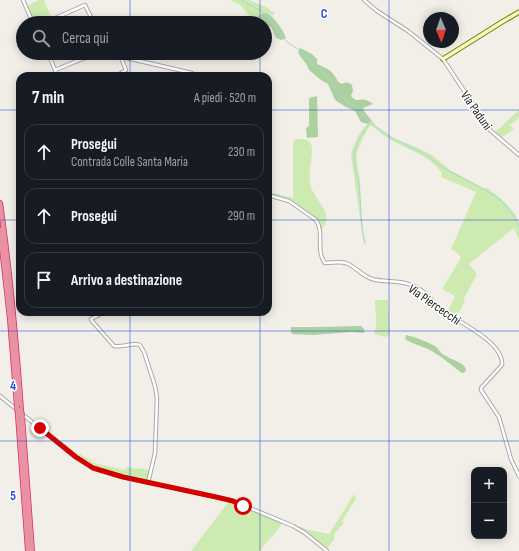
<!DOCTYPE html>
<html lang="it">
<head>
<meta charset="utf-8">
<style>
	:root { --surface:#171b24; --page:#20242c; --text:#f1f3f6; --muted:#9ea1a6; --line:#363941 }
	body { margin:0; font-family:"Sofia Sans Condensed",sans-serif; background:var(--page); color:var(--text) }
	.controls { position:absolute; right:12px; bottom:12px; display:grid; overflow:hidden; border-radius:8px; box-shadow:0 2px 10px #0003 }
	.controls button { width:36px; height:36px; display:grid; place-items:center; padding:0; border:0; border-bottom:1px solid var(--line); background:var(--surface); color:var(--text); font:20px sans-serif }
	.compass { position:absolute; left:423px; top:12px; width:36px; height:36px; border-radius:50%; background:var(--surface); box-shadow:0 2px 10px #0003; rotate:178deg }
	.stop { position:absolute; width:12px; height:12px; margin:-9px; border:3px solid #d40000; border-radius:50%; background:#fff }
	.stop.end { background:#d40000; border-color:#fff; box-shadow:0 1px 4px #0008 }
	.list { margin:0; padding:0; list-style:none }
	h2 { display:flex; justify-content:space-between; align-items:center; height:52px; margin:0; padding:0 16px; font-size:17px }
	h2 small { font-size:13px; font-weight:400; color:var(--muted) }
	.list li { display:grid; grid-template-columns:26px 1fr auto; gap:12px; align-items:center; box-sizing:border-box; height:56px; margin:0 8px 8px; padding:0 8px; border:1px solid var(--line); border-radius:12px }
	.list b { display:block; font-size:15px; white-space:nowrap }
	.list p { margin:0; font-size:13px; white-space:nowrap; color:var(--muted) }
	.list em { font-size:13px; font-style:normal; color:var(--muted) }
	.icon { flex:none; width:22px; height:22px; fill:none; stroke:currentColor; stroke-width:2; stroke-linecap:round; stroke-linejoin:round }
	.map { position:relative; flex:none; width:519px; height:551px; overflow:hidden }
	.search { position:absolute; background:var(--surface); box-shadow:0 2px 10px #0003; left:16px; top:16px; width:256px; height:44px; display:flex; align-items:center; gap:10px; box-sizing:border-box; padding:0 14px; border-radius:22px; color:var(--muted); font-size:15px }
	.panel { position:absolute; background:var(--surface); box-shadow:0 2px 10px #0003; left:16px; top:72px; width:256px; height:244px; border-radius:12px }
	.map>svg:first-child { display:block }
	.grass { fill:#cdebb0 }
	.forest { fill:#add19e }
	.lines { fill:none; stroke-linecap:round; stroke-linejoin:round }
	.stream { stroke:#aad3df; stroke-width:1 }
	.street-casing { stroke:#a9a9a9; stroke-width:4.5 }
	.secondary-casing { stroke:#707d05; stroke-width:5.5 }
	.highway-casing { stroke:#dc2a67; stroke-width:6 }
	.street { stroke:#fff; stroke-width:2.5 }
	.secondary { stroke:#f7fabf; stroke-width:3.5 }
	.highway { stroke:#e892a2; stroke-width:4.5 }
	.highway-bridge-casing { stroke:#dc2a67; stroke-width:6; stroke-linecap:butt }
	.highway-bridge { stroke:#e892a2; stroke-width:4.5 }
	.route { stroke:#d40000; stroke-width:5 }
	.grid { fill:none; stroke:#1d4ed8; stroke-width:1; stroke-opacity:0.55 }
	.labels { text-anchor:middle; stroke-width:3; stroke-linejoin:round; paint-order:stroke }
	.street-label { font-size:13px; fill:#222; stroke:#fff }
	.grid-label { font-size:13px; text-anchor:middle; font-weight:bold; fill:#1d4ed8; stroke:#fff; stroke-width:3; stroke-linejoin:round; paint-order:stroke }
</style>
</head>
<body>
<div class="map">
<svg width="519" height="551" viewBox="0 0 519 551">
	<rect width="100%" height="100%" fill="#f2efe9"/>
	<path class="grass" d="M39 0H46L44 1 51 16 37 23H34L27 6Z
		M230 0H249L266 7 275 13 272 16C266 11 253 14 258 22L253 20 240 5Z
		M519 110V118L510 125 514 129 501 138 494 133Z
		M372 121 377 127 396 139 418 148 432 155 450 170 484 188H488C499 197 516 210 519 224 519 229 519 235 519 240L514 228 469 264 477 274 463 300 465 301 456 318 447 313 455 296 442 289 461 258 459 254 451 249 476 192 441 177 442 173C429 156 417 154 399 144 389 140 379 132 371 125 367 128 358 148 357 153 355 163 360 173 360 183 361 199 361 214 363 230 364 235 366 240 365 245L363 239 351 155C353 144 361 127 372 121Z
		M297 139C303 139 308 138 311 144 315 154 306 173 311 187 316 202 336 215 321 230L320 224 290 201 272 195 273 193 293 198V143L295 140Z
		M375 300H388L390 334 386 337 374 334C378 324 375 311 375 300Z
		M80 454 95 463 125 470 127 467 139 469V468L150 470 148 482 122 476 95 467 78 456Z
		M354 494 356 499 342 521 344 522 342 526 340 527 334 535V539L326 550 299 528 300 526 305 529 329 534Z
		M229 501 283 523 271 538H270L260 551H191Z"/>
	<path class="forest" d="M266 13C273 15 284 31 286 38L281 40 276 38 271 27 265 25V23L258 22C254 17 260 14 266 13Z
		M300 48 312 54 317 59V64C323 67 331 69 334 75 337 79 337 82 342 84 346 82 348 82 352 85L353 91 351 96C357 103 359 98 366 100 368 101 370 102 372 103L373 104 363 108 364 111 372 121 367 124 361 122 355 111 346 107 335 100 328 84 321 80 309 70 307 65 300 56 298 52Z
		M317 96 318 137 307 138 306 128 309 126V98Z
		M361 326 364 329V333L350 332 313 335 292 334 291 331V327H316Z
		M406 335C415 337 425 341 433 345 438 347 439 351 442 354 444 355 446 356 448 357 454 361 463 362 466 369L465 372 462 373C451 365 440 355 428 349 421 346 412 344 405 339Z"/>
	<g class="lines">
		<path class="stream" d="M241 0 261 11 269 18 275 25 281 35 287 42 301 51 311 63 328 77 343 98 349 103 356 106 361 110 365 117 375 126 392 138 425 154 445 169 490 193 499 199 507 207 515 217 519 226
			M365 243C360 224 361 204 359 184 357 173 352 161 355 150 358 140 364 130 370 123"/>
		<g class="street-casing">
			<path id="street" d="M23 0 33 23
				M364 0 377 11 408 31 443 59 490 130 519 155
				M44 23 85 5 94 23
				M100 23H104
				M48 53 55 70 57 76
				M55 70C66 66 86 56 97 55 108 54 120 57 131 59L192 73 195 76
				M116 76 126 70 119 53
				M268 195 289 201 316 220C325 233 315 251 325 263 332 263 340 261 346 263 356 267 362 276 372 279 385 283 399 279 411 285 417 287 424 292 429 297 433 301 436 307 441 310 457 321 504 342 502 365L481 388V390L499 417 511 459 519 476
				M20 212 18 217 20 221
				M101 312 99 315 91 319 92 321 114 346C123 348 132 342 140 345L144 352 155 386 157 398 155 453 148 483
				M0 396 16 409
				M21 413 75 457 93 468 123 477 216 497 233 501 293 526 305 533 327 551"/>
		</g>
		<g class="secondary-casing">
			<path id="secondary" d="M443 59 502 22 519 12"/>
		</g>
		<g class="highway-casing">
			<path id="highway" d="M0 203C10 272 16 341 21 410
				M0 230 10 319 17 406
				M18 415 28 551
				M22 417 32 551"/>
		</g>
		<use href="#street" class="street"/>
		<use href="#secondary" class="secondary"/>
		<use href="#highway" class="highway"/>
		<g class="highway-bridge-casing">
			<path id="highway-bridge" d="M17 406 18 415
				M21 410 22 417"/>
		</g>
		<use href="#highway-bridge" class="highway-bridge"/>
	</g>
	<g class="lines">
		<path class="route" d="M40 428 76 457 93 468 123 477 216 497 233 501 243 506"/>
	</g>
	<path class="grid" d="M130 0V23M260 0V23M389 0V551M130 53V76M260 53V76M0 110H20M268 110H519M0 220H20M268 220H519M130 312V551M260 312V551M0 331H519M0 441H519"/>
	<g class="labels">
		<g class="street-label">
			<text transform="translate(477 110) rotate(55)" y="5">Via Paduni</text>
			<text transform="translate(435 304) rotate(35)" y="5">Via Piercecchi</text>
		</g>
	</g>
	<g class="grid-label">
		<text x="324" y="18">C</text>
		<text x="13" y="390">4</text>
		<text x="13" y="500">5</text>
	</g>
</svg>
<div class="controls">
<button>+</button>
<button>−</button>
</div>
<svg class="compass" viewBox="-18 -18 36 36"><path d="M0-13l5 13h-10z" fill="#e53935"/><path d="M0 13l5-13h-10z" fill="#9ea1a6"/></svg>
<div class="stop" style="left:243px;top:506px"></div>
<div class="stop end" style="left:40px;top:428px"></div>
<div class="search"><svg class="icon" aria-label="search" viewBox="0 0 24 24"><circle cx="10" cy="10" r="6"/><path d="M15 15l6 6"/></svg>Cerca qui</div>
<section class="panel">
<h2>7 min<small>A piedi · 520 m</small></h2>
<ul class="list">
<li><svg class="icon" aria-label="ahead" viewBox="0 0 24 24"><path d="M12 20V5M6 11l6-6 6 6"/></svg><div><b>Prosegui</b><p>Contrada Colle Santa Maria</p></div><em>230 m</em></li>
<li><svg class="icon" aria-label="ahead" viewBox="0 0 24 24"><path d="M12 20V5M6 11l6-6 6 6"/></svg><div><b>Prosegui</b></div><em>290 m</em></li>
<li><svg class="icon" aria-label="arrive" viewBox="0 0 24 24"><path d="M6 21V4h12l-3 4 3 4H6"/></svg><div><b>Arrivo a destinazione</b></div></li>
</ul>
</section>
</div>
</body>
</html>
